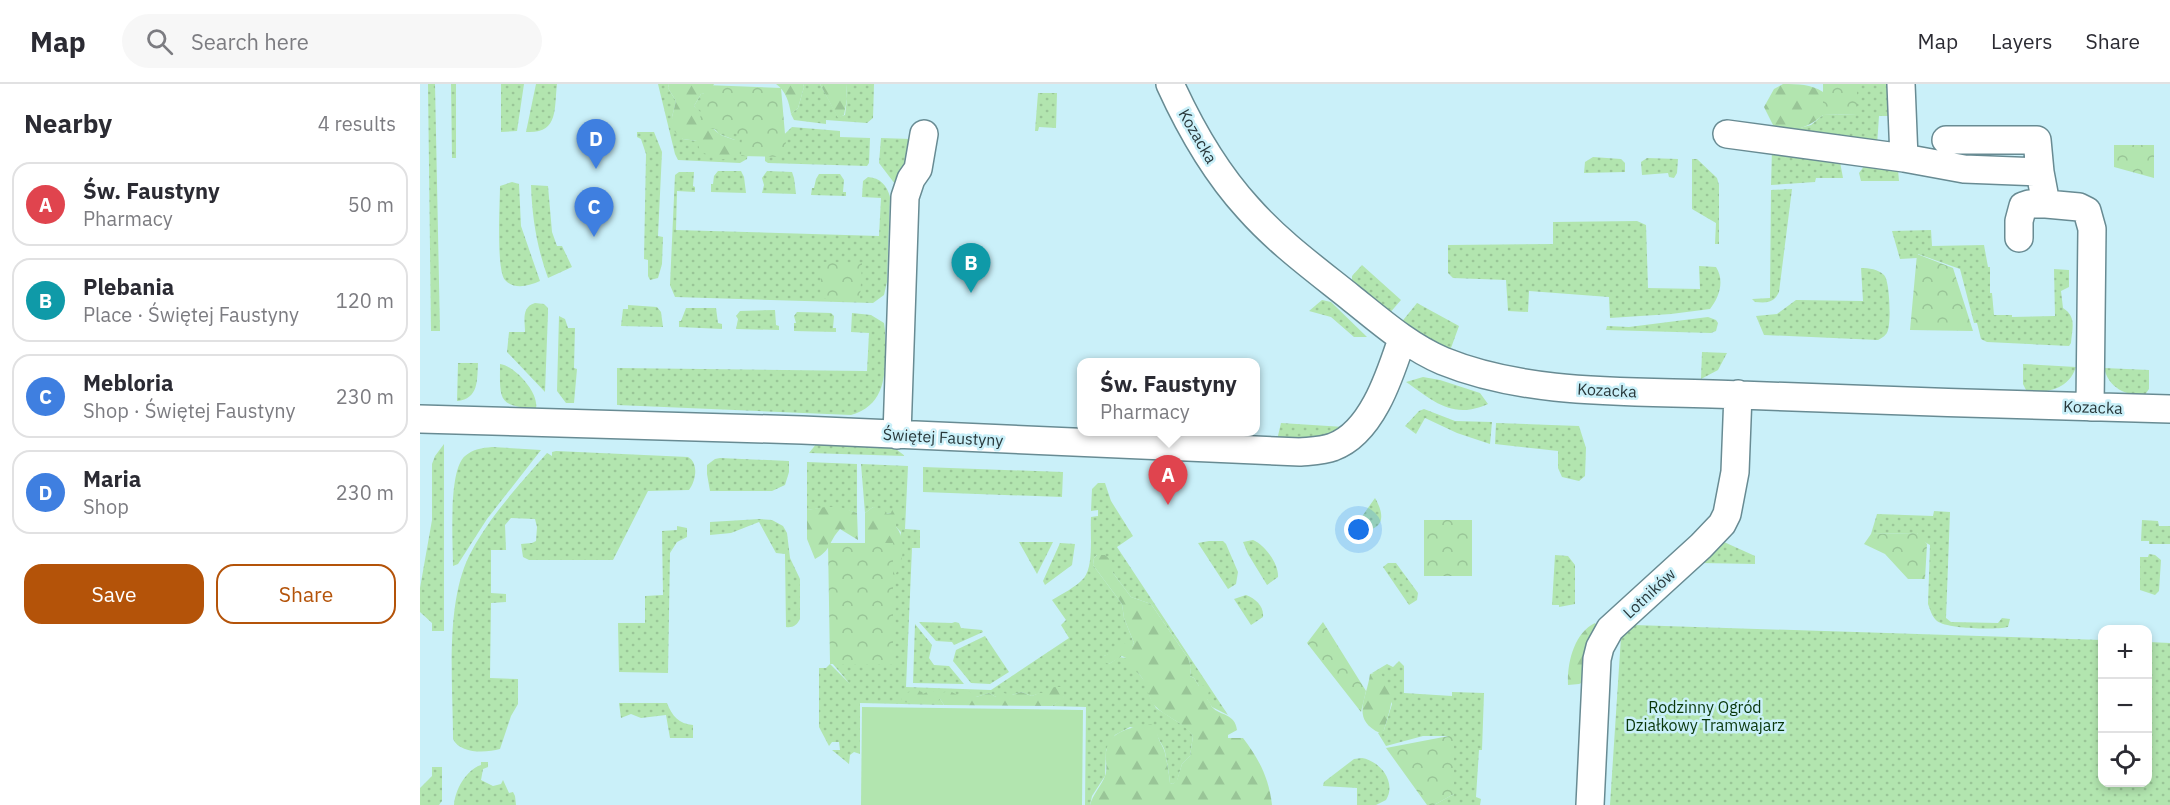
<!DOCTYPE html>
<html lang="en">
<head>
<meta charset="utf-8">
<style>
	:root { --surface:#fff; --page:#f7f7f7; --text:#2b2b33; --muted:#7c7c81; --line:#e1e1e2; --accent:#b45309 }
	body { margin:0; font-family:"IBM Plex Sans",sans-serif; background:var(--page); color:var(--text) }
	.controls { position:absolute; right:18px; bottom:18px; display:grid; overflow:hidden; border-radius:12px; box-shadow:0 3px 9px #0003 }
	.controls button { width:54px; height:54px; display:grid; place-items:center; padding:0; border:0; border-bottom:2px solid var(--line); background:var(--surface); color:var(--text); font:30px sans-serif }
	.you { position:absolute; left:939px; top:446px; width:21px; height:21px; margin:-15px; border:4px solid #fff; border-radius:50%; background:#1a73e8; box-shadow:0 0 0 9px #1a73e833 }
	.badge { display:grid; place-items:center; width:39px; height:39px; border-radius:50%; background:var(--accent); color:#fff; font-size:20px; font-weight:700 }
	.pin { position:absolute; translate:-50% -50px; filter:drop-shadow(0 2px 3px #0008) }
	.pin::after { content:''; position:absolute; top:32px; width:21px; height:18px; background:inherit; clip-path:polygon(0 0,100% 0,50% 100%) }
	.popup { position:absolute; left:657px; top:274px; width:183px; height:78px; box-sizing:border-box; display:grid; place-content:center; border-radius:12px; background:var(--surface); filter:drop-shadow(0 2px 4px #0005); font-size:20px; white-space:nowrap; color:var(--muted) }
	.popup b { font-size:22px; color:var(--text) }
	.popup::after { content:''; position:absolute; left:50%; top:100%; margin-left:-12px; border:12px solid transparent; border-top-color:var(--surface) }
	.list { margin:0; padding:0; list-style:none }
	h2 { display:flex; justify-content:space-between; align-items:center; height:78px; margin:0; padding:0 24px; font-size:26px }
	h2 small { font-size:20px; font-weight:400; color:var(--muted) }
	.list li { display:grid; grid-template-columns:39px 1fr auto; gap:18px; align-items:center; box-sizing:border-box; height:84px; margin:0 12px 12px; padding:0 12px; border:2px solid var(--line); border-radius:18px }
	.list b { display:block; font-size:22px; white-space:nowrap }
	.list p { margin:0; font-size:20px; white-space:nowrap; color:var(--muted) }
	.list em { font-size:20px; font-style:normal; color:var(--muted) }
	.actions { display:flex; gap:12px; padding:18px 24px }
	.actions a { flex:1; padding:14px 0; border:2px solid var(--accent); border-radius:18px; text-align:center; font-size:21px; color:var(--accent) }
	.actions .main { background:var(--accent); color:#fff }
	.icon { flex:none; width:33px; height:33px; fill:none; stroke:currentColor; stroke-width:2; stroke-linecap:round; stroke-linejoin:round }
	.map { position:relative; flex:none; width:1750px; height:721px; overflow:hidden }
	header { display:flex; align-items:center; gap:36px; box-sizing:border-box; height:84px; padding:0 30px; background:var(--surface); border-bottom:2px solid var(--line) }
	header strong { font-size:28px }
	nav { display:flex; gap:33px; margin-inline-start:auto; font-size:21px }
	.search { width:420px; height:54px; background:var(--page); display:flex; align-items:center; gap:15px; box-sizing:border-box; padding:0 21px; border-radius:33px; color:var(--muted); font-size:22px }
	main { display:flex }
	aside { flex:1; background:var(--surface) }
	.map>svg:first-child { display:block }
	.grass { fill:url(#grass-dots) }
	.forest { fill:url(#forest-firs) }
	.park { fill:url(#park-crowns) }
	.pitch { fill:#b2e5af }
	.lines { fill:none; stroke-linecap:round; stroke-linejoin:round }
	.minor-casing { stroke:#688b93; stroke-width:30 }
	.minor { stroke:#fff; stroke-width:27 }
	.labels { text-anchor:middle; stroke-width:5; stroke-linejoin:round; paint-order:stroke }
	.street-label { font-size:16px; fill:#28373a; stroke:#caf0f9 }
	.park-label { font-size:16px; fill:#09370a; stroke:#caf0f9 }
</style>
</head>
<body>
<header>
<strong>Map</strong>
<div class="search"><svg class="icon" aria-label="search" viewBox="0 0 24 24"><circle cx="10" cy="10" r="6"/><path d="M15 15l6 6"/></svg>Search here</div>
<nav><a>Map</a><a>Layers</a><a>Share</a></nav>
</header>
<main>
<aside>
<h2>Nearby<small>4 results</small></h2>
<ul class="list">
<li><span class="badge" style="background:#e0444e">A</span><div><b>Św. Faustyny</b><p>Pharmacy</p></div><em>50 m</em></li>
<li><span class="badge" style="background:#0f9aa8">B</span><div><b>Plebania</b><p>Place · Świętej Faustyny</p></div><em>120 m</em></li>
<li><span class="badge" style="background:#3f7fe0">C</span><div><b>Mebloria</b><p>Shop · Świętej Faustyny</p></div><em>230 m</em></li>
<li><span class="badge" style="background:#3f7fe0">D</span><div><b>Maria</b><p>Shop</p></div><em>230 m</em></li>
</ul>
<div class="actions"><a class="main">Save</a><a>Share</a></div>
</aside>
<div class="map">
<svg width="1750" height="721" viewBox="0 0 1750 721">
	<defs>
		<pattern id="grass-dots" width="8" height="8" patternUnits="userSpaceOnUse" patternTransform="scale(1.5)"><rect width="8" height="8" fill="#b2e5af"/><path d="M2 2h.1M6 6h.1" fill="none" stroke="#99c597" stroke-width="1.8" stroke-linecap="round"/></pattern>
		<pattern id="forest-firs" width="22" height="20" patternUnits="userSpaceOnUse" patternTransform="scale(1.5)"><rect width="22" height="20" fill="#b2e5af"/><path d="M5 1l3.5 6h-7zM16 11l3.5 6h-7z" fill="#99c597"/></pattern>
		<pattern id="park-crowns" width="20" height="18" patternUnits="userSpaceOnUse" patternTransform="scale(1.5)"><rect width="20" height="18" fill="#b2e5af"/><path d="M2 6a3 3 0 1 1 6 0M12 15a3 3 0 1 1 6 0" fill="none" stroke="#99c597"/></pattern>
	</defs>
	<rect width="100%" height="100%" fill="#caf0f9"/>
	<path class="grass" d="M8 0H15L20 247H11Z
		M31 0H36V74H32Z
		M81 0H104L97 47 81 48Z
		M116 0H137C134 25 139 50 106 48Z
		M238 0H249L248 4 256 17 252 33 263 55 277 57 315 56 299 50 274 22 281 10 289 9 323 48 329 60 327 75 320 79 258 76 255 70Z
		M383 0H400L418 33 425 31 427 15 426 0H454L453 34 447 39 406 36V40L374 36 371 30 378 24 384 3Z
		M1437 0H1472L1474 32H1459L1457 61 1365 48 1391 41 1403 31 1437 30Z
		M618 9H637L636 44 619 43 618 47H615Z
		M372 43 420 47V53L450 54 449 79 447 82 348 79 345 77V69Z
		M217 48H234L242 68 238 152 243 153 242 180 238 194 230 196 228 192V176L224 175 226 70 221 55 217 53Z
		M461 54 491 55 490 68 478 104 459 79Z
		M1352 65 1420 78 1423 94H1396L1395 98 1351 101Z
		M1173 73 1201 75 1205 79V88L1164 89 1165 78Z
		M1227 74 1258 75 1257 89 1254 94 1249 93 1248 89 1222 91 1221 78Z
		M1272 75H1277L1297 94 1299 101V160H1295L1296 139 1272 125Z
		M1445 81 1478 86 1479 97H1441L1439 89Z
		M298 87H321L324 93 326 109 291 108V100H293L294 92Z
		M347 87 372 88 374 94 376 110 342 109 344 101 342 94Z
		M259 88H274L273 102 275 103V108L257 107 256 146 459 152 461 114 442 113 443 97 448 93C460 94 467 101 470 113L467 198 464 211 453 219 255 213 250 201 255 91Z
		M399 90H420L424 96 423 108H426V112L391 111 392 104H394L396 95Z
		M92 98 99 100 101 142 120 197C109 202 94 206 85 196 76 186 80 119 80 102Z
		M111 101 128 102 132 148 137 162H142L152 183 128 194C117 164 112 133 111 101Z
		M1372 105 1359 208C1354 219 1347 219 1335 218L1332 215 1350 214 1351 106Z
		M1217 137 1226 141 1228 204 1280 205 1279 182 1296 183C1305 197 1299 214 1290 225L1251 230 1190 234 1189 213 1109 207 1108 228 1088 227 1086 196 1033 194 1028 189V161L1133 160V138Z
		M1511 146 1512 162 1564 161 1568 183H1570V209H1572L1574 231H1592V233L1635 232 1634 185 1649 186V203L1641 207 1643 224C1657 233 1652 244 1651 259L1649 262 1567 258 1561 255 1557 239H1554L1540 185 1498 170 1497 174 1480 175 1472 147Z
		M942 181 981 216 968 231 932 199V192Z
		M1441 184C1449 184 1458 185 1464 191 1470 197 1471 238 1468 246 1467 251 1462 254 1458 256L1344 251 1336 232 1357 230 1376 216 1443 217Z
		M902 216 911 218 947 253H934L911 233 889 227Z
		M115 219 124 220 128 224V229L125 308 87 268 89 248H105C105 237 101 223 115 219Z
		M997 219 1039 242 1031 264 1029 266 980 240Z
		M208 221 237 223 241 228 243 243 201 242 203 225H208Z
		M266 224H296L298 239 302 240V245L259 243V237H261Z
		M355 226 356 241 359 242V246L316 245 318 235 316 232 320 227Z
		M377 228 411 229 414 232 413 244H416V248L374 247V239H376L374 232Z
		M432 229 451 231 464 239 465 246C465 280 471 320 431 331L197 321V284L447 287 449 249 431 248Z
		M139 232 145 235 148 244H155L154 284 157 285 154 319H146L137 307Z
		M1288 233 1296 236 1298 239 1296 247 1291 249 1186 246 1187 242 1209 243Z
		M1282 268 1307 269 1298 286 1281 295Z
		M38 279H58C57 296 59 315 37 317Z
		M80 280C95 282 119 309 116 324 77 323 80 315 80 280Z
		M1603 280 1656 283C1648 306 1629 308 1607 308L1603 300Z
		M1684 284 1729 286V305L1724 312C1705 311 1689 304 1684 284Z
		M1003 293 1020 296 1060 309 1068 320C1032 336 1014 317 986 298Z
		M1004 325 1035 337 1072 338 1070 360 1037 349 1005 334 996 350 985 342 999 327Z
		M861 339 924 343 905 354 857 356Z
		M1076 339 1159 342 1166 364 1165 392 1159 397 1142 393 1138 384V367L1075 360Z
		M397 359 472 362 485 372 389 369Z
		M24 360V547H12V539L0 528V504L12 436V380L15 372Z
		M72 363 121 366 67 435 38 480 33 482C33 459 28 386 45 372 53 365 62 364 72 363Z
		M136 367 268 373C279 379 276 397 269 406L228 407 193 476H109L103 473 101 460 112 459 116 457 117 443 115 435 91 434 85 441 86 466H71V509L86 510V518L71 519 70 594 98 595V620L91 632 80 665C66 669 40 670 33 655 33 601 25 521 49 472 68 434 99 401 127 369L132 372V368Z
		M300 374 369 377V388L365 401 352 407H290L287 390V381L295 375Z
		M387 378 437 380V429C419 423 406 423 387 426Z
		M441 380 488 382 485 445 500 446V464H492L486 603 571 606 649 554 641 541 646 536 632 516C642 510 656 503 664 494 674 482 670 449 671 433L678 432V426L671 427 672 405 678 399H685L691 417 713 452 697 463 808 631 792 623 774 594 770 592 771 583 768 574 731 520 711 513 693 489 685 471H677L674 474 673 481 702 520 704 534 714 559 712 562 684 572 689 580 699 573 706 574 727 600 730 613 736 624 767 644 773 652 770 672 762 680 757 697 753 700 750 699C749 688 747 678 745 668 744 662 738 656 737 650L710 643 695 651 686 666 685 692 672 712 670 721H665L666 623 632 622 644 613C633 610 623 607 612 612L601 608 592 611 576 613 569 609 556 613 520 611 501 615H520L524 621 440 619V670L434 668 430 671 429 680 412 666H420L419 658H412L409 662 399 643V584H406L410 580 430 600 412 579 462 550 481 448 476 443V436L471 429 467 430 453 423 445 429Z
		M503 383 643 388 642 413 503 408Z
		M955 414C965 431 965 447 940 446L943 431Z
		M1514 427 1530 428 1526 534 1531 538 1578 539 1582 534 1590 535 1588 543C1575 546 1527 545 1517 537 1512 533 1510 525 1508 520L1510 461 1501 456 1497 449 1451 450 1457 430 1513 432Z
		M340 435 352 436 363 442 367 449 370 474 380 495V535C377 541 373 544 366 543L365 470 356 469 339 438 311 449 290 451V438Z
		M1722 436 1738 437 1739 442H1750V460H1729V457H1721Z
		M257 442 267 444V453L257 458 250 469 248 589 199 588 198 539H225V512L243 511 242 447 257 446Z
		M833 456C845 461 859 480 858 493L847 501 828 470 823 458Z
		M789 457H803L806 460 818 488 816 500 808 505 778 459Z
		M599 458H633L617 490Z
		M1304 458 1335 472V480L1280 479Z
		M640 459 655 460 652 481 625 501 623 497Z
		M1729 470 1735 471 1741 476 1739 507 1735 511 1720 506V473H1728Z
		M1135 471 1148 472 1155 481V520L1139 523V521H1132Z
		M968 479H976L998 509 997 516 989 521 963 483Z
		M826 511C836 515 844 522 843 533L831 541 814 515Z
		M499 538 532 539 535 538 539 539 541 544 562 546 563 548 534 561 532 558 516 557Z
		M495 540 512 561 509 574 514 581 529 582 544 600 493 599Z
		M1214 541 1682 556V698H1728V558L1750 559V721H1190L1201 553Z
		M565 552 589 588 570 600 551 599 533 577 536 566Z
		M979 577 984 582V609L1032 612V608L1064 609 1062 666H1059L1056 713 1061 715 1060 721H1014L1034 710V652H1003L966 662 958 649 964 646 972 620 958 589H952L967 580 973 583Z
		M199 619H247C252 632 259 640 273 641V654H250L246 631 221 634 211 630 201 634Z
		M942 674C960 677 977 698 966 716L956 721H937V704L903 702 904 698 934 675Z
		M61 678H68V683L63 685 61 696 73 702 81 700 83 696 89 709 93 708 95 712 96 721H34C35 706 46 686 61 681Z
		M12 683H22V717L19 721H0V704L12 692Z"/>
	<path class="forest" d="M249 0H294L289 9 281 10 274 22C285 30 289 44 301 51 305 53 310 54 315 56L319 63 317 73 298 76 280 67 277 57 263 55 254 47 252 33 256 17 248 4Z
		M356 0H383L384 3 378 24 371 30C369 18 366 7 356 0Z
		M400 0H426L427 15 424 31 418 34Z
		M1363 0C1378 0 1391 0 1403 8V31C1390 42 1382 44 1365 48L1353 41 1344 23 1354 5Z
		M405 423H420L437 429 438 456 420 445C408 458 412 466 395 475L387 455V426Z
		M453 423 462 425 467 430 471 429 473 424 478 423 484 428 483 434 476 437V443C486 454 484 480 475 491L466 494 445 463V429Z
		M677 471H685L692 477 693 489 711 513 731 520 768 574 771 583 770 592 774 594 779 602H786L789 607 787 615C788 615 792 623 792 623 800 632 815 629 817 646L808 651V654H823C839 675 849 694 852 721H670C673 710 681 702 685 692 688 684 685 676 686 668 689 646 713 643 731 640L738 645C736 656 743 660 745 669 747 679 749 688 750 699L753 700 757 696 762 680 770 672 773 652C762 637 745 633 735 622 725 610 728 589 709 585L706 580V574L702 572 689 580 684 578V572L696 566 697 563 708 558 712 562 714 559 704 534 702 520 673 481 674 474Z
		M1175 539 1178 543 1166 597 1159 600 1148 601C1147 579 1154 549 1175 539Z
		M958 588C980 605 970 624 964 646L960 649C930 635 947 614 950 590Z
		M635 603H642L644 614 632 622 524 621 520 615 516 618H505L501 615 498 619 482 618 481 611 498 605 503 610 511 606 520 611 528 606 539 612 549 607 556 613 569 609 576 613 580 608 592 611 601 608 612 612 619 609H628L630 604Z"/>
	<path class="park" d="M1403 0H1437V30L1403 31Z
		M285 1 361 4 367 73 321 72 322 51 279 42Z
		M1694 61H1734V94L1694 83Z
		M1497 170 1533 184 1553 247 1490 246Z
		M402 178 442 179 440 216 400 214Z
		M1004 436H1052V492H1004Z
		M1497 449 1507 460 1505 495H1488L1465 470 1444 460 1451 450Z
		M408 459H473V580H410Z
		M903 538 946 607 941 628 887 559Z
		M1034 651V710L1014 721H1007L966 664Z"/>
	<path class="pitch" d="M442 623 663 626 662 721H441Z"/>
	<g class="lines">
		<g class="minor-casing">
			<path id="minor" d="M750 0C770 44 795 88 828 124 858 158 895 185 930 213 960 237 988 262 1023 277 1114 314 1223 306 1320 311 1463 317 1607 321 1750 325
				M1307 50 1484 74 1481 0
				M1526 56H1617L1620 88 1626 120 1659 123 1667 127 1672 145 1670 323
				M1484 74 1544 85 1620 88
				M1599 154V137L1603 122 1609 120H1626
				M0 335 382 346 880 368C890 367 903 367 913 363 952 349 970 291 982 255
				M477 351 485 113 491 95 498 85 504 50
				M1170 721 1177 575 1180 563 1190 545 1281 462 1302 440 1307 430 1315 388 1318 310"/>
		</g>
		<use href="#minor" class="minor"/>
	</g>
	<g class="labels">
		<g class="street-label">
			<text transform="translate(778 52) rotate(60)" y="6">Kozacka</text>
			<text transform="translate(1187 306) rotate(3)" y="6">Kozacka</text>
			<text transform="translate(1673 323) rotate(2)" y="6">Kozacka</text>
			<text transform="translate(523 353) rotate(3)" y="6">Świętej Faustyny</text>
			<text transform="translate(1229 509) rotate(-43)" y="6">Lotników</text>
		</g>
		<g class="park-label">
			<text x="1285" y="629">Rodzinny Ogród<tspan x="1285" dy="18">Działkowy Tramwajarz</tspan></text>
		</g>
	</g>
</svg>
<div class="controls">
<button>+</button>
<button>−</button>
<button><svg class="icon" aria-label="locate" viewBox="0 0 24 24"><circle cx="12" cy="12" r="6"/><path d="M12 2v4M12 18v4M2 12h4M18 12h4"/></svg></button>
</div>
<div class="you"></div>
<div class="pin badge" style="left:748px;top:421px;background:#e0444e">A</div>
<div class="popup"><b>Św. Faustyny</b>Pharmacy</div>
<div class="pin badge" style="left:551px;top:209px;background:#0f9aa8">B</div>
<div class="pin badge" style="left:174px;top:153px;background:#3f7fe0">C</div>
<div class="pin badge" style="left:176px;top:85px;background:#3f7fe0">D</div>
</div>
</main>
</body>
</html>
